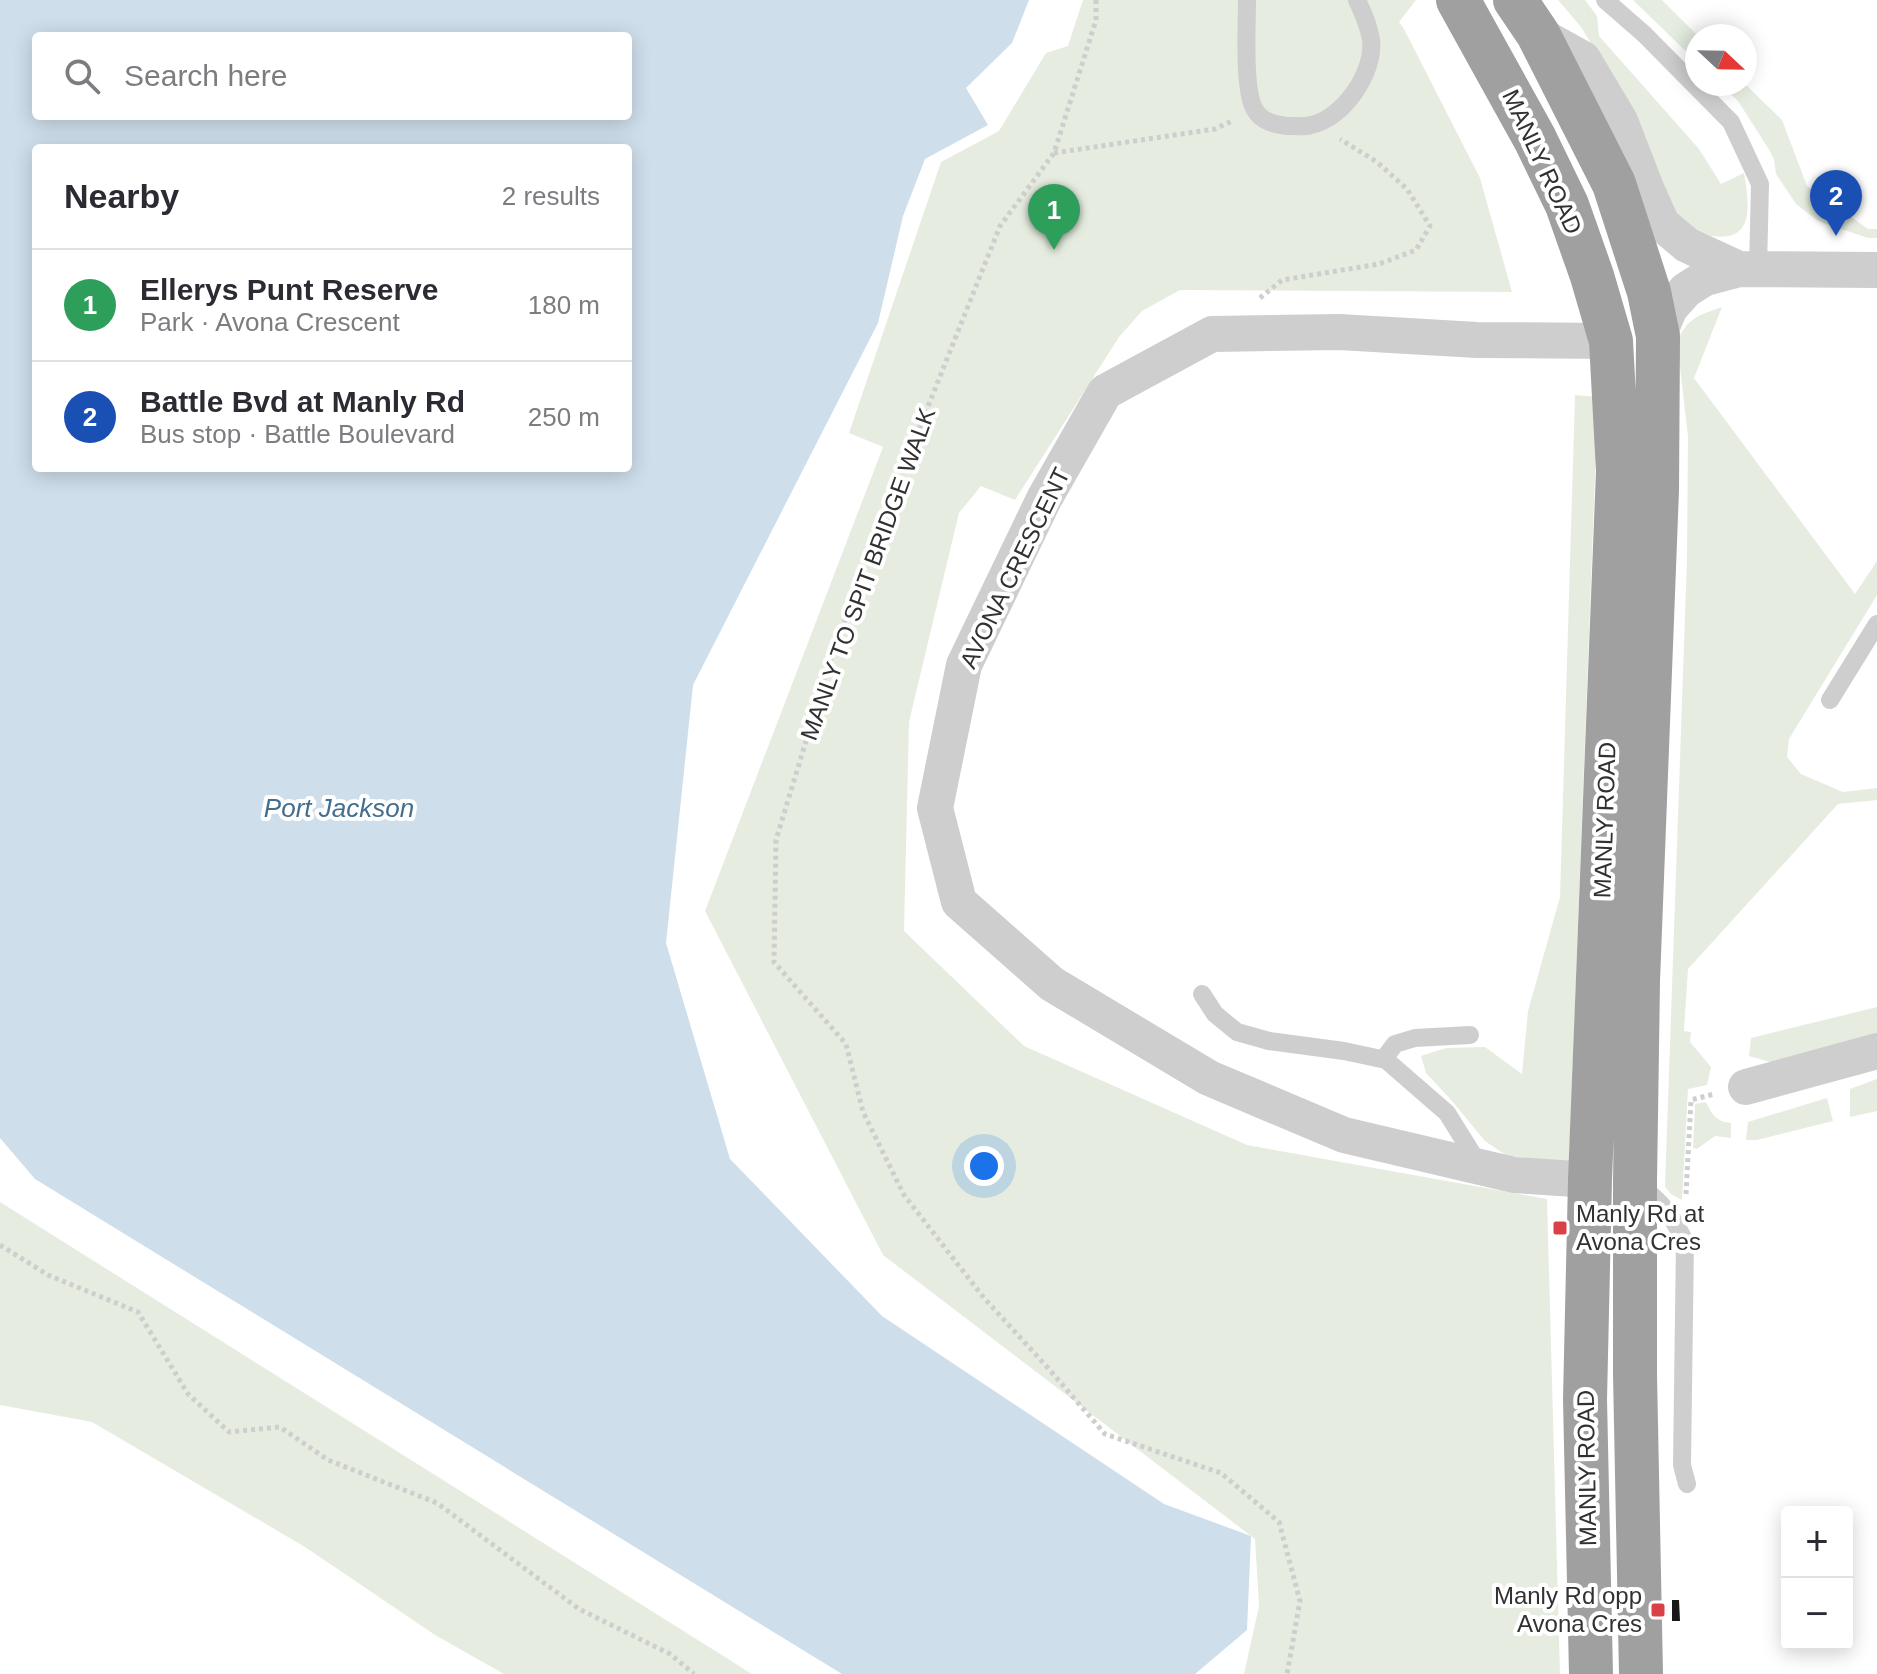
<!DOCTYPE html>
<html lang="en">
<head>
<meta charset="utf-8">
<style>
	:root { --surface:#fff; --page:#f2f2f3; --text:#2b2b33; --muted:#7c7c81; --line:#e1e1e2; --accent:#7c3aed }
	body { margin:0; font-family:Arial,sans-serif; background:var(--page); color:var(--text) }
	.controls { position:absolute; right:24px; bottom:24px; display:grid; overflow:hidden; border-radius:8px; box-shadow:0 4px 20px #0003 }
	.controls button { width:72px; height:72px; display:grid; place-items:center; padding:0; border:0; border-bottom:2px solid var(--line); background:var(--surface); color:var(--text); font:40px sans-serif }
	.compass { position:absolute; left:1685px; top:24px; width:72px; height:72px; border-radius:50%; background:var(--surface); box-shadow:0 4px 20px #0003; rotate:112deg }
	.you { position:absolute; left:984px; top:1166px; width:28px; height:28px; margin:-20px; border:6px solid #fff; border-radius:50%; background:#1a73e8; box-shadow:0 0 0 12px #1a73e833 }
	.badge { display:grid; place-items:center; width:52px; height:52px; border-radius:50%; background:var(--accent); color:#fff; font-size:26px; font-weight:700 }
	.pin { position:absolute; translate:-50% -66px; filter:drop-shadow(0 2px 4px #0008) }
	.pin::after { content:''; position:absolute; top:42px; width:28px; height:24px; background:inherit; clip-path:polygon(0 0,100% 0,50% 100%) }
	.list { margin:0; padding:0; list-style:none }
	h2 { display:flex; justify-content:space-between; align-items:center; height:104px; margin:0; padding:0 32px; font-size:34px }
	h2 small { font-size:26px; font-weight:400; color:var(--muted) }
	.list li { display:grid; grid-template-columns:52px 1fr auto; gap:24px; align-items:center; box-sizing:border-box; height:112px; padding:0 32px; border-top:2px solid var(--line) }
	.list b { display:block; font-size:30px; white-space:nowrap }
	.list p { margin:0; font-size:26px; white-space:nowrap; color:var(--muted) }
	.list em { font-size:26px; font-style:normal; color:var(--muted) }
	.icon { flex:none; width:44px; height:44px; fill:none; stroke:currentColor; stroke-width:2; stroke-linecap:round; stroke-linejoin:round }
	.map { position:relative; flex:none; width:1877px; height:1674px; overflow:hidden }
	.search { position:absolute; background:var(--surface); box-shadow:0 4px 20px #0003; left:32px; top:32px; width:600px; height:88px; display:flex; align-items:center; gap:20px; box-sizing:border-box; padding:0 28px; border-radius:8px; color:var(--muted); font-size:30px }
	.panel { position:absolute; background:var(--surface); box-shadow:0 4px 20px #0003; left:32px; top:144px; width:600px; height:328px; border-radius:8px }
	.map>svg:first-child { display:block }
	.green { fill:#e6ede0 }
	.water { fill:#cedeeb; fill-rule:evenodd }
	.building { fill:#181818 }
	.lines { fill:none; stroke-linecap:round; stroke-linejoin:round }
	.path { stroke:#cecece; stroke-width:5; stroke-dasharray:4 4; stroke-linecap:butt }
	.service { stroke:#cecece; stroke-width:18 }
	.minor { stroke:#cecece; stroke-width:36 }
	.trunk { stroke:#a0a0a0; stroke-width:44 }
	.poi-dot { fill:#da4146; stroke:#fff; stroke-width:3 }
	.labels { text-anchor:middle; stroke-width:8; stroke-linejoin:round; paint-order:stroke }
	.street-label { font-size:24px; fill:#313131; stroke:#fff }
	.poi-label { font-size:24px; fill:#313131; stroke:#fff; text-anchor:start }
	.water-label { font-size:26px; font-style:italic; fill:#446e8e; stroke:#fff }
</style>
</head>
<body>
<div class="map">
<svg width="1877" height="1674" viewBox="0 0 1877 1674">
	<rect width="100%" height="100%" fill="#fff"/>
	<path class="green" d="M1083 0H1416L1399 22 1404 29 1480 178 1512 292 1180 290 1142 311 1119 337 1015 500 981 486 959 513 909 722 904 931 1024 1046 1247 1145 1547 1199 1560 1674H1244L1259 1606 1255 1539 883 1255 705 911 883 447 849 433 941 162 999 131 1046 53 1068 46Z
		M1558 0H1585L1597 16 1599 36 1699 149 1721 184 1744 173C1749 202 1756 243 1712 236 1700 234 1687 228 1676 224L1606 68 1581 27Z
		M1633 0H1662L1698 36 1697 62Z
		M1720 84H1745L1782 120 1807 186 1868 229H1877V238H1868L1818 221 1796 204 1776 174 1774 159 1768 148 1738 101Z
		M1722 307 1694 378 1855 594 1877 561V595L1789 739 1787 757 1801 774 1843 792 1877 788V800L1838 804 1688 969 1684 1031 1691 1032 1690 1042 1711 1067 1707 1085 1688 1089 1682 1200 1671 1194 1665 1187 1687 559 1688 436 1677 342C1687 318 1699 315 1722 307Z
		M1575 395 1598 397 1569 1162 1507 1156 1485 1141 1452 1101 1426 1073 1421 1056 1446 1048 1485 1047 1522 1074 1528 1011 1560 897Z
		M1877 1007V1044L1781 1065 1749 1056 1751 1038Z
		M1877 1079V1111L1850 1117V1089Z
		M1827 1098 1833 1121 1757 1140H1746L1748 1122Z
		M1706 1102C1712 1115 1717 1122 1731 1123V1138L1715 1136 1697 1149 1693 1148 1695 1104Z
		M0 1202 752 1674H504L435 1635 305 1547 92 1422 0 1405Z"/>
	<path class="water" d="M0 0H1029L1012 43 966 88 988 125 925 159 903 216 878 323 693 685 666 943 730 1159 882 1316 1164 1504 1251 1536 1247 1630 1195 1674H842L35 1179 0 1138ZM36 36H628V116H36ZM36 148H628V468H36Z"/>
	<path class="building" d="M1672 1600H1679L1680 1621H1672Z"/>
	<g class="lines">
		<path class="path" d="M1096 0V20L1054 153 1000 226 876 537 832 655 776 840 774 962 846 1044 863 1112 904 1195 984 1298 1048 1368 1105 1434 1221 1473 1279 1522 1300 1601 1287 1674
			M1054 153 1215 129 1232 121
			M1260 298 1282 280 1379 264 1416 250 1430 226 1407 189 1377 162 1340 139
			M1686 1194 1691 1100 1714 1094
			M0 1245 48 1275 138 1312 188 1394 229 1432 280 1427 328 1460 437 1503 579 1609 670 1654 694 1674"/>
		<path class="service" d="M1247 0C1247 25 1243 91 1255 110 1262 122 1274 124 1287 126 1294 126 1304 127 1311 125 1343 119 1375 72 1371 40 1369 26 1363 13 1357 0
			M1605 0 1644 34 1731 122 1760 184 1758 269
			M1830 700 1877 624
			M1202 994 1215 1014 1237 1032 1269 1041 1344 1051 1386 1060
			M1470 1035 1415 1038 1395 1044 1386 1056V1060L1447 1113 1480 1166
			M1637 1184C1663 1202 1670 1214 1685 1241L1682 1465 1687 1484"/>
		<path class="minor" d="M1538 34 1583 59 1620 121 1646 188 1662 224 1687 245 1739 269
			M1658 336 1670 308 1686 290 1705 278 1739 269 1877 270
			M1746 1087 1877 1051
			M1590 1180 1514 1175 1344 1135 1209 1078 1052 984 959 902 935 808 964 665 1044 499 1105 392 1212 334 1339 332 1477 340 1611 341"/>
		<path class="trunk" d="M1458 0 1535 139 1567 205 1592 276 1611 341 1618 471 1590 1180 1585 1399 1591 1674
			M1515 0 1538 34 1614 184 1649 292 1658 336 1657 490 1638 981 1635 1182V1374L1641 1674"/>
	</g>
	<g class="poi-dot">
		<rect x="1552" y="1220" width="16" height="16" rx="4"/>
		<rect x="1650" y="1602" width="16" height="16" rx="4"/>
	</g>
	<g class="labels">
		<g class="street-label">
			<text transform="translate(1542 162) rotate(65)" y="8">MANLY ROAD</text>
			<text transform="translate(1015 568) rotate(-64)" y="8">AVONA CRESCENT</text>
			<text transform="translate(868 574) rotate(-70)" y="8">MANLY TO SPIT BRIDGE WALK</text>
			<text transform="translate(1605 820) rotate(-88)" y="8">MANLY ROAD</text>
			<text transform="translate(1587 1468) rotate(-91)" y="8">MANLY ROAD</text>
		</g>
		<g class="poi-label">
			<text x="1576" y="1222">Manly Rd at<tspan x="1576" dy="28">Avona Cres</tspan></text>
			<text x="1642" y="1604" text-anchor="end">Manly Rd opp<tspan x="1642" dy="28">Avona Cres</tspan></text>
		</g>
		<g class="water-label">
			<text x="339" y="817">Port Jackson</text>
		</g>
	</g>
</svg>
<div class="controls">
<button>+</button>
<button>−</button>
</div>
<svg class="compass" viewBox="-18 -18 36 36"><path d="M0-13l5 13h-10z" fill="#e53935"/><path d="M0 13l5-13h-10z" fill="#7c7c81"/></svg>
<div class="you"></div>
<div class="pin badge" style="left:1054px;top:250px;background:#2e9e5b">1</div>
<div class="pin badge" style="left:1836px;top:236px;background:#1a4fb4">2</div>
<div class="search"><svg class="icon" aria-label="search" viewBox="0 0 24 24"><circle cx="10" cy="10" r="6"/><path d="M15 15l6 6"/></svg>Search here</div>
<section class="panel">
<h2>Nearby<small>2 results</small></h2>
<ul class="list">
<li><span class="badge" style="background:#2e9e5b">1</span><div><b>Ellerys Punt Reserve</b><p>Park · Avona Crescent</p></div><em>180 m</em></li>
<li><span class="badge" style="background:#1a4fb4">2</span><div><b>Battle Bvd at Manly Rd</b><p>Bus stop · Battle Boulevard</p></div><em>250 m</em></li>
</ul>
</section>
</div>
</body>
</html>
